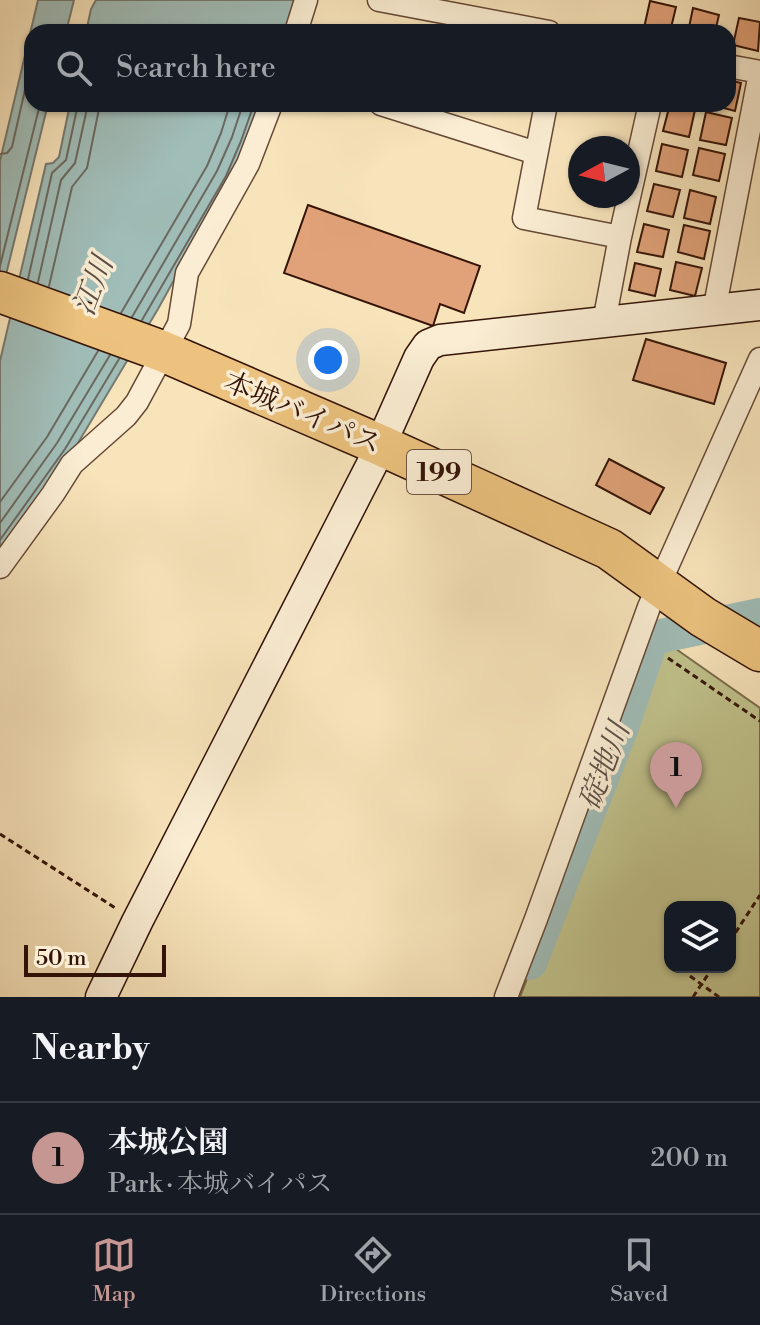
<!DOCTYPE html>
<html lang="en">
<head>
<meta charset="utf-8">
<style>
	:root { --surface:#171b24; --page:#242831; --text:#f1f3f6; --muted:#9ea1a6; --line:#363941; --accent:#c59692 }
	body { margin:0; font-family:"Libre Bodoni","Noto Serif JP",serif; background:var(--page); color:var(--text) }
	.controls { position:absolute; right:24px; bottom:24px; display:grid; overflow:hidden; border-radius:16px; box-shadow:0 2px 6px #0004 }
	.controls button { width:72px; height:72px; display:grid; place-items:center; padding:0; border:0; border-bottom:2px solid var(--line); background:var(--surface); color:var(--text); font:40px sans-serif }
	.compass { position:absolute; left:568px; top:136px; width:72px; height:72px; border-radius:50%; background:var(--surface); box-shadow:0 2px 6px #0004; rotate:263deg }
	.scale { position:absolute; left:24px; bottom:20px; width:142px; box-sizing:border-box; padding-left:8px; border:4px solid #341408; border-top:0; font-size:22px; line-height:28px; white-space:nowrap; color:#341408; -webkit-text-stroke:6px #faedd3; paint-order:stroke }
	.you { position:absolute; left:328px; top:360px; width:28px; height:28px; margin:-20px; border:6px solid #fff; border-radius:50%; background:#1a73e8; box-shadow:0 0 0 12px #1a73e833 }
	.badge { display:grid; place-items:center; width:52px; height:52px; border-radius:50%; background:var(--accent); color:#111; font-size:26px; font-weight:700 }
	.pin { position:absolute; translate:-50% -66px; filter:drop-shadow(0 2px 4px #0008) }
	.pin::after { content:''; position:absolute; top:42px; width:28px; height:24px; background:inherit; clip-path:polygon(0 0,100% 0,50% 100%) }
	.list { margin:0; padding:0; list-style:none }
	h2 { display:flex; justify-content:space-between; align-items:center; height:104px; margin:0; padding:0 32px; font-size:34px }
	h2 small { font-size:26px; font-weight:400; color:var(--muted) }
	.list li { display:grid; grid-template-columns:52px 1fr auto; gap:24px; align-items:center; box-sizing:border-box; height:112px; padding:0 32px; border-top:2px solid var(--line) }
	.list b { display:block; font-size:30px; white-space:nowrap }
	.list p { margin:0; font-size:26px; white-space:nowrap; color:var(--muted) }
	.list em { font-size:26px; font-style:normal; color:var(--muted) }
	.icon { flex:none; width:44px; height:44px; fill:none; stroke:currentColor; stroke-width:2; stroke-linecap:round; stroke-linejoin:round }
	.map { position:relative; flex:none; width:760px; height:997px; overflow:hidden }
	.search { position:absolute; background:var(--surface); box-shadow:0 2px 6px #0004; left:24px; right:24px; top:24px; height:88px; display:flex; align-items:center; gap:20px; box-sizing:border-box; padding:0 28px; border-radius:24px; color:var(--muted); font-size:30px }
	.sheet { height:216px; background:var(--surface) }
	nav { display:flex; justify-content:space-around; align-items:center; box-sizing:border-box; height:112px; border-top:2px solid var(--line); background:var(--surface); font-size:22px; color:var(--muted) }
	nav a { display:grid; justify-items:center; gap:4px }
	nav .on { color:var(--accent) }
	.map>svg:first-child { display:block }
	.green { fill:#c1c38d; stroke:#7a6c4a; stroke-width:2; fill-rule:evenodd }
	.water { fill:#a0bdb8; stroke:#757972; stroke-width:2 }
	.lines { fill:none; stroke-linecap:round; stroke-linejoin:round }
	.shore { stroke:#6a6860; stroke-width:2 }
	.river { stroke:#a0bdb8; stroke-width:34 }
	.building { fill:#e2a279; stroke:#341408; stroke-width:2 }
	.street-casing { stroke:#654835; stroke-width:25 }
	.secondary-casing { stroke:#341408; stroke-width:33 }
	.highway-casing { stroke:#341408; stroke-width:43 }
	.path { stroke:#341408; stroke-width:3; stroke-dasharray:6 4; stroke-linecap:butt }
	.street { stroke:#faedd3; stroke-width:22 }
	.secondary { stroke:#faedd3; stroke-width:30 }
	.highway { stroke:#ecc27e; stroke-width:40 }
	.labels { text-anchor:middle; stroke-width:7; stroke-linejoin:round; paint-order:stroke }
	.shield { fill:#faedd3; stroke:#6f5545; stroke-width:2 }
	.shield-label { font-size:26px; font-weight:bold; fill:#341408 }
	.street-label { font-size:28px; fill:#341408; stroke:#faedd3 }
	.water-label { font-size:30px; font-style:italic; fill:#5a4f46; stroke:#faedd3 }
</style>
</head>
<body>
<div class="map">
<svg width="760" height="997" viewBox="0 0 760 997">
	<rect width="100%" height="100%" fill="#f8e4bb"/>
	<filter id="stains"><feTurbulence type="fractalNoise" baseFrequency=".0025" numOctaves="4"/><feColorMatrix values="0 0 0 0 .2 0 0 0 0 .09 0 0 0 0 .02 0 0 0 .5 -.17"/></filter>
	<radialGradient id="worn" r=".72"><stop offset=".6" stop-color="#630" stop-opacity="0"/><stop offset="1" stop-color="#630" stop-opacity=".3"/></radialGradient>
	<path class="green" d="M666 642 760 708V997H520L654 649ZM670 907H730V967H670Z"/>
	<path class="water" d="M38 0H74L66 32H32V104H48L0 299V161Z
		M96 0H296L286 32H86L91 9Z
		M70 104H262L249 144 158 309 72 453 0 554V361L46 164 53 163 59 157Z"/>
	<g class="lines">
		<path class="shore" d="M0 154 7 153 12 147 32 59
			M0 266 40 104
			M28 279 52 173 66 160 78 104
			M38 282 61 180 75 163 88 104
			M49 286 72 187 87 168 100 104
			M121 313 207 166 221 133 230 104
			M132 317 217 171 232 137 243 104
			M142 320 226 176 241 141 254 104
			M0 502 47 437 98 351
			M0 523 57 443 110 355
			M0 540 65 449 119 359"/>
		<path class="river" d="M530 963 623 724 652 638 760 615"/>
	</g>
	<path class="building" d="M650 1 676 7 670 32H660L644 28Z
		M693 8 719 15 715 32H688Z
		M739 18 760 22 758 51 733 45Z
		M728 80 741 83 735 111 709 104H728Z
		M670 104 695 110 689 137 663 131Z
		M706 112 732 118 726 145 700 140Z
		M662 144 688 150 682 177 656 171Z
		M699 148 725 154 719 181 693 175Z
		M654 184 680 190 673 217 647 211Z
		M690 190 716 197 710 224 684 218Z
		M308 205 480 266 464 313 440 304 433 326 284 273Z
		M644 224 669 230 663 257 637 252Z
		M684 225 710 231 704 259 678 252Z
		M676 262 702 268 695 296 670 290Z
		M635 263 661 269 655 296 629 290Z
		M646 339 726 363 714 404 633 380Z
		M609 459 664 488 650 514 596 485Z"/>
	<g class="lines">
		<g class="street-casing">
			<path id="street" d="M379 0 549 32
				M296 32 306 0
				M728 66 760 72
				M381 104 536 153
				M546 104 524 218 620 237
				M714 311 760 73
				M604 322 620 237 650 104
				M0 567 53 494 72 464 126 416 137 402 179 324 187 273 248 164 271 104
				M506 997 536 919 649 607 760 359"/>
		</g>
		<g class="secondary-casing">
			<path id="secondary" d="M101 997 137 922 371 466 419 358 428 345 440 340 760 305"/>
		</g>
		<g class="highway-casing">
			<path id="highway" d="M0 292 162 351 380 445 609 549 703 617 760 651"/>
		</g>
		<path class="path" d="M668 658 760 721
			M0 834 117 909
			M730 941 760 895
			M690 976 719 997
			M693 997 713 967"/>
		<use href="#street" class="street"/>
		<use href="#secondary" class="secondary"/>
		<use href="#highway" class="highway"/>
	</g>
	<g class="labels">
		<rect class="shield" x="407" y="450" width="64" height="44" rx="6"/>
		<g class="shield-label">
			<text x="439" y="481">199</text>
		</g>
		<g class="street-label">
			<text transform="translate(303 412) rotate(23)" y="10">本城バイパス</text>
		</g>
		<g class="water-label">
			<text transform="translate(93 286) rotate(-69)" y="10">江川</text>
			<text transform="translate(604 766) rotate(-69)" y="10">碇地川</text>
		</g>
	</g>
	<rect width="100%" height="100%" filter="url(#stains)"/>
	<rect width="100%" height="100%" fill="url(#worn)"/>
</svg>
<div class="controls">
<button><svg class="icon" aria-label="layers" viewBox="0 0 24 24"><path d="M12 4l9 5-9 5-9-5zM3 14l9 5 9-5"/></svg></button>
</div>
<svg class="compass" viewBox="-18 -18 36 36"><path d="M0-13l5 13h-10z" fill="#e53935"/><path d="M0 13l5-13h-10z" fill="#9ea1a6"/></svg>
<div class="scale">50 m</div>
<div class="you"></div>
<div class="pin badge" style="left:676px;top:808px">1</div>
<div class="search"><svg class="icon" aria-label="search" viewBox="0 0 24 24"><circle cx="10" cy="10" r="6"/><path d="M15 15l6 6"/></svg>Search here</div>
</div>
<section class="sheet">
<h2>Nearby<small></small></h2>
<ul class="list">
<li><span class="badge">1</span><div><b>本城公園</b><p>Park · 本城バイパス</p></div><em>200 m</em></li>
</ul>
</section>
<nav>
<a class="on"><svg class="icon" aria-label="map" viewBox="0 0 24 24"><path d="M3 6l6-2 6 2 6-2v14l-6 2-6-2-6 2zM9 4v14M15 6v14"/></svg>Map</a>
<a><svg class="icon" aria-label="directions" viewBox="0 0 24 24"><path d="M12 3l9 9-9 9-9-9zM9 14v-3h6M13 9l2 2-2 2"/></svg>Directions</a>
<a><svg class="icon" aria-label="saved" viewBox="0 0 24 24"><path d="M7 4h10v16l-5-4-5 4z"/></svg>Saved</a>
</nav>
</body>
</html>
